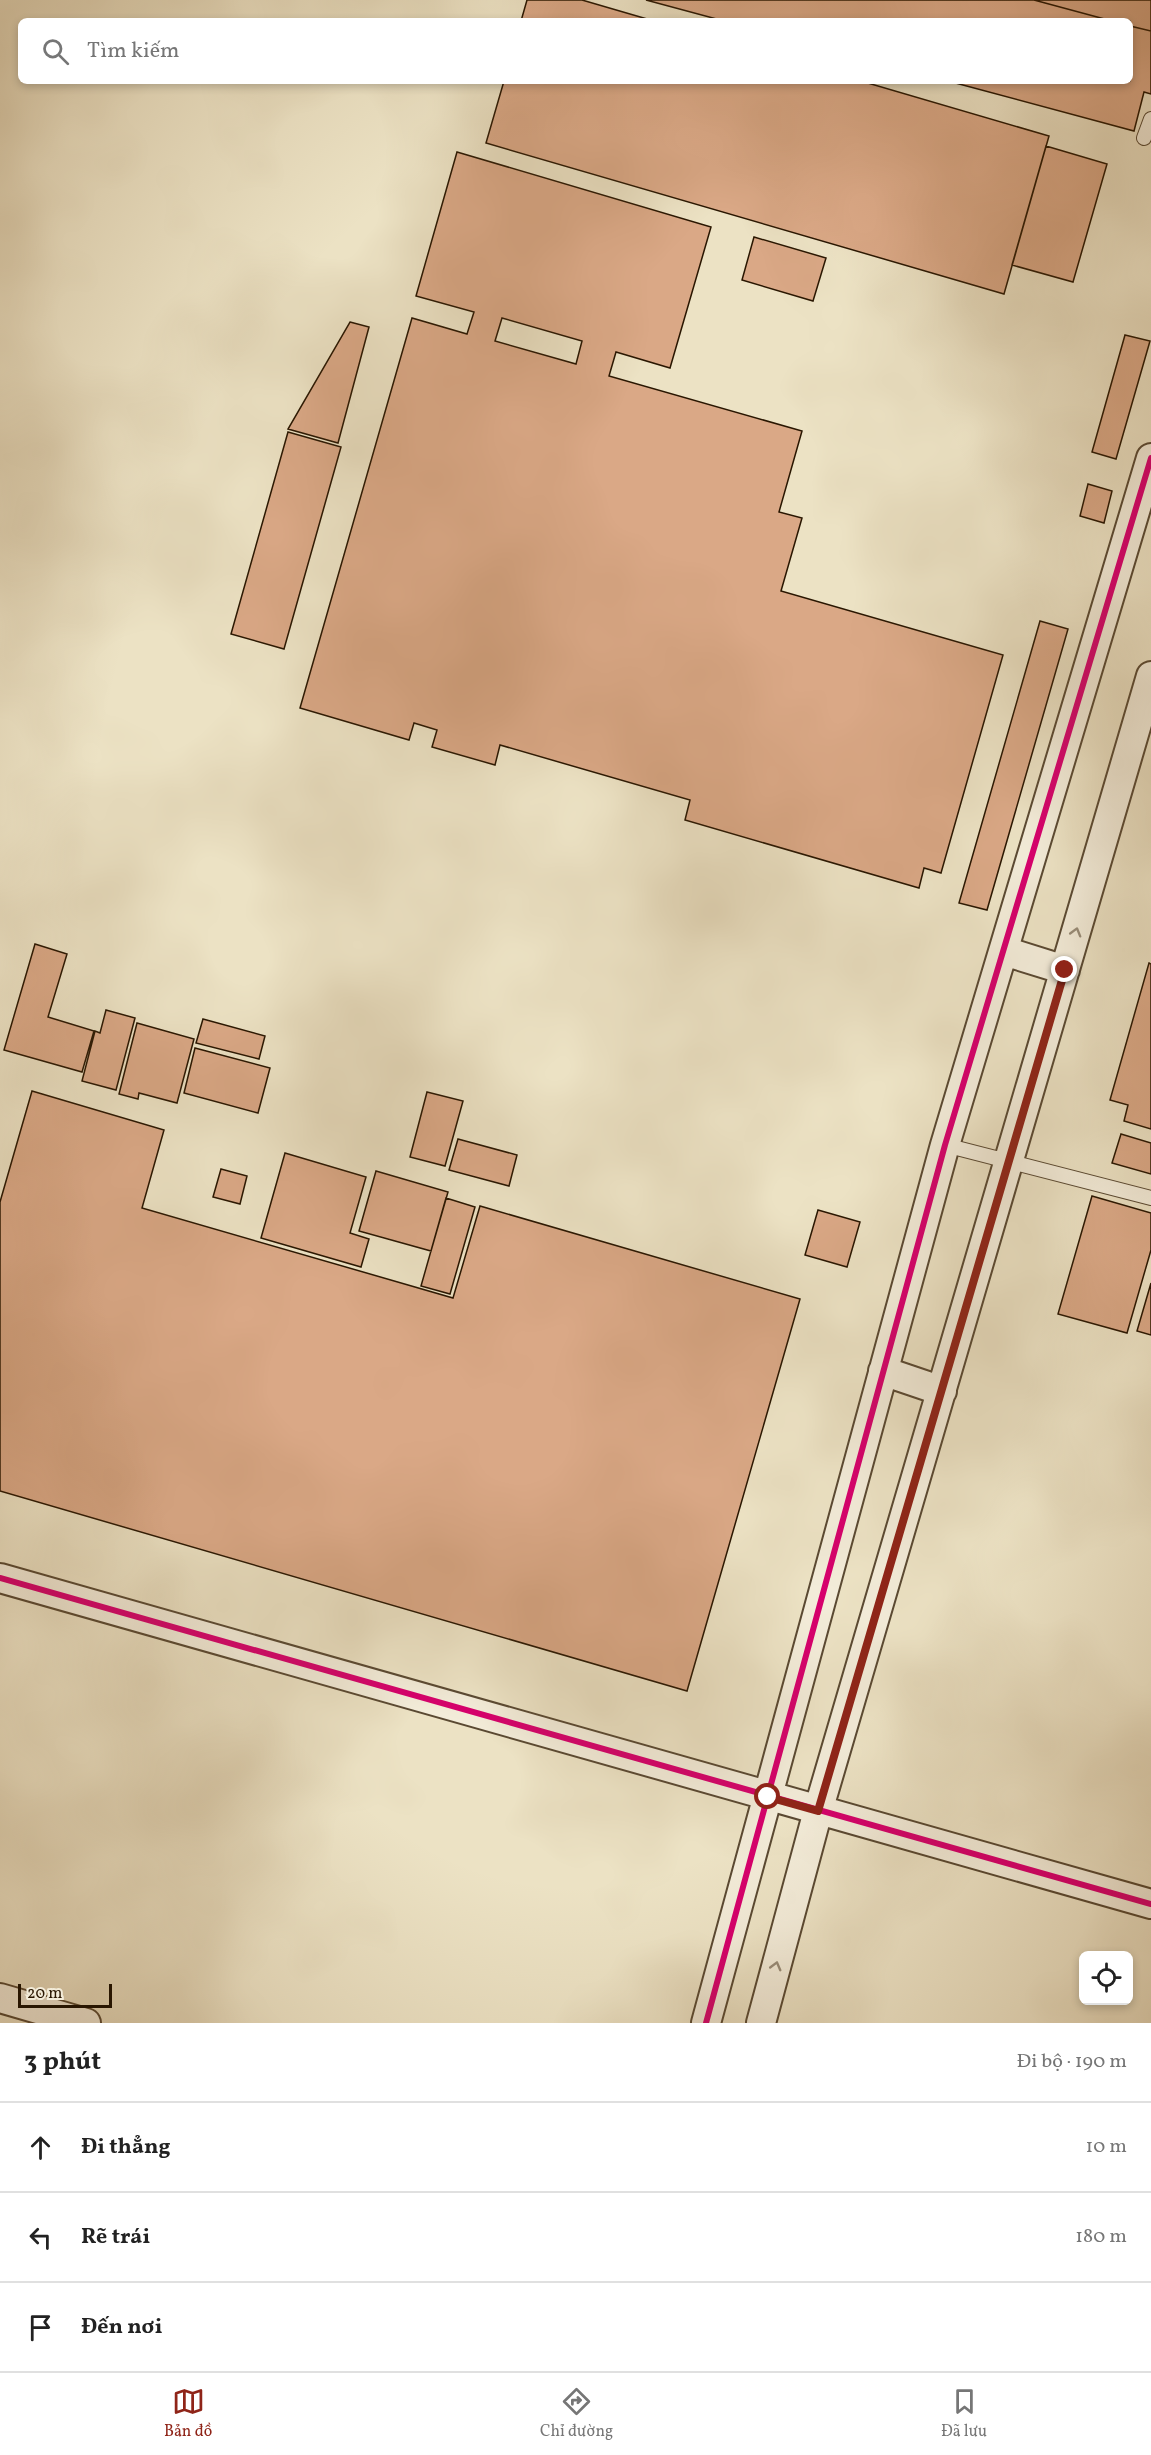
<!DOCTYPE html>
<html lang="vi">
<head>
<meta charset="utf-8">
<style>
	:root { --surface:#fff; --page:#f6f6f6; --text:#222; --muted:#767676; --line:#e0e0e0; --accent:#8f2418 }
	body { margin:0; font-family:Vollkorn,serif; background:var(--page); color:var(--text) }
	.controls { position:absolute; right:18px; bottom:18px; display:grid; overflow:hidden; border-radius:9px; box-shadow:0 3px 9px #0003 }
	.controls button { width:54px; height:54px; display:grid; place-items:center; padding:0; border:0; border-bottom:2px solid var(--line); background:var(--surface); color:var(--text); font:30px sans-serif }
	.scale { position:absolute; left:18px; bottom:15px; width:94px; box-sizing:border-box; padding-left:6px; border:3px solid #291601; border-top:0; font-size:16px; line-height:21px; white-space:nowrap; color:#291601; -webkit-text-stroke:4px #f3ecd9; paint-order:stroke }
	.stop { position:absolute; width:18px; height:18px; margin:-14px; border:4px solid #8f2418; border-radius:50%; background:#fff }
	.stop.end { background:#8f2418; border-color:#fff; box-shadow:0 2px 6px #0008 }
	.list { margin:0; padding:0; list-style:none }
	h2 { display:flex; justify-content:space-between; align-items:center; height:78px; margin:0; padding:0 24px; font-size:26px }
	h2 small { font-size:20px; font-weight:400; color:var(--muted) }
	.list li { display:grid; grid-template-columns:39px 1fr auto; gap:18px; align-items:center; box-sizing:border-box; height:90px; padding:0 24px; border-top:2px solid var(--line) }
	.list b { display:block; font-size:22px; white-space:nowrap }
	.list em { font-size:20px; font-style:normal; color:var(--muted) }
	.icon { flex:none; width:33px; height:33px; fill:none; stroke:currentColor; stroke-width:2; stroke-linecap:round; stroke-linejoin:round }
	.map { position:relative; flex:none; width:1151px; height:2023px; overflow:hidden }
	.search { position:absolute; background:var(--surface); box-shadow:0 3px 9px #0003; left:18px; right:18px; top:18px; height:66px; display:flex; align-items:center; gap:15px; box-sizing:border-box; padding:0 21px; border-radius:9px; color:var(--muted); font-size:22px }
	.sheet { height:348px; background:var(--surface) }
	nav { display:flex; justify-content:space-around; align-items:center; box-sizing:border-box; height:84px; border-top:2px solid var(--line); background:var(--surface); font-size:16px; color:var(--muted) }
	nav a { display:grid; justify-items:center; gap:3px }
	nav .on { color:var(--accent) }
	.map>svg:first-child { display:block }
	.building { fill:#daa886; stroke:#291601; stroke-width:1.5; fill-rule:evenodd }
	.lines { fill:none; stroke-linecap:round; stroke-linejoin:round }
	.service-casing { stroke:#5a4932; stroke-width:16 }
	.minor-casing { stroke:#5a4932; stroke-width:32 }
	.service { stroke:#f3ecd9; stroke-width:14 }
	.minor { stroke:#f3ecd9; stroke-width:28 }
	.cycleway-casing { stroke:#f3ecd9; stroke-width:10 }
	.cycleway { stroke:#d6006c; stroke-width:6 }
	.oneway { stroke:#988c78 }
	.route { stroke:#8f2418; stroke-width:8 }
</style>
</head>
<body>
<div class="map">
<svg width="1151" height="2023" viewBox="0 0 1151 2023">
	<rect width="100%" height="100%" fill="#ece2c4"/>
	<filter id="stains"><feTurbulence type="fractalNoise" baseFrequency=".00333" numOctaves="4"/><feColorMatrix values="0 0 0 0 .2 0 0 0 0 .09 0 0 0 0 .02 0 0 0 .5 -.17"/></filter>
	<radialGradient id="worn" r=".72"><stop offset=".6" stop-color="#630" stop-opacity="0"/><stop offset="1" stop-color="#630" stop-opacity=".3"/></radialGradient>
	<path class="building" d="M527 0H582L654 21H521Z
		M646 0H1034L1112 21H724Z
		M1034 0H1151V31L1130 26V21H1112Z
		M1130 26 1151 31V94L1144 92 1134 131 948 81H1130Z
		M504 81H861L1049 136 1004 294 486 143Z
		M1046 146 1107 164 1073 282 1012 265Z
		M457 152 711 227 670 368 616 352 609 376 802 431 779 512 802 518 781 591 1003 655 941 873 924 868 919 888 685 820 690 800 500 745 495 765 432 747 437 730 414 723 409 740 300 708 412 318 467 334 474 312 416 296ZM502 318 582 341 576 364 495 341Z
		M754 237 826 258 813 301 742 280Z
		M350 322 369 327 338 443 288 429Z
		M1125 335 1150 341 1116 459 1092 452Z
		M288 432 341 447 284 649 231 634Z
		M1088 484 1112 491 1104 523 1080 516Z
		M1040 621 1068 629 987 910 959 903Z
		M35 944 67 954 48 1017 94 1031 82 1072 4 1050Z
		M1149 963 1151 964V1129L1124 1121 1128 1105 1110 1100Z
		M106 1010 135 1018 116 1090 82 1081 95 1031 100 1033Z
		M203 1019 265 1036 259 1059 196 1043Z
		M137 1023 194 1039 177 1103 139 1093 138 1099 119 1094Z
		M195 1048 270 1068 258 1113 184 1093Z
		M32 1091 164 1130 142 1208 453 1298 480 1206 800 1299 687 1691 0 1491V1202Z
		M427 1092 463 1101 445 1166 410 1157Z
		M1121 1134 1151 1143V1174L1112 1163Z
		M458 1139 517 1155 509 1186 449 1170Z
		M285 1153 366 1177 350 1233 369 1239 361 1267 261 1238Z
		M221 1169 247 1176 240 1204 213 1197Z
		M376 1171 448 1192 431 1251 359 1231Z
		M1092 1196 1151 1213V1250L1127 1333 1058 1314Z
		M446 1198 475 1207 450 1294 421 1286Z
		M818 1210 860 1222 847 1267 805 1255Z
		M1151 1283V1335L1137 1331Z"/>
	<g class="lines">
		<g class="service-casing">
			<path id="service" d="M1144 138 1151 119
				M945 1145 1151 1198"/>
		</g>
		<g class="minor-casing">
			<path id="minor" d="M1004 951 1065 970
				M883 1371 942 1391
				M0 1578 1151 1904
				M0 1998 86 2023
				M706 2023 945 1145 1151 458
				M761 2023 818 1811 1151 676"/>
		</g>
		<use href="#service" class="service"/>
		<use href="#minor" class="minor"/>
		<g class="cycleway-casing">
			<path id="cycleway" d="M0 1578 1151 1904
				M706 2023 945 1145 1151 458"/>
		</g>
		<use href="#cycleway" class="cycleway"/>
	</g>
	<defs><path id="oneway-chevron" d="M-2-3.5L2.5 0L-2 3.5" fill="none" stroke-width="1.6" stroke-linecap="round" stroke-linejoin="round" transform="scale(1.5)"/></defs>
	<g class="oneway">
		<use href="#oneway-chevron" transform="translate(1076 932) rotate(-74)"/>
		<use href="#oneway-chevron" transform="translate(776 1966) rotate(-75)"/>
	</g>
	<g class="lines">
		<path class="route" d="M768 1797 818 1811 1065 970"/>
	</g>
	<rect width="100%" height="100%" filter="url(#stains)"/>
	<rect width="100%" height="100%" fill="url(#worn)"/>
</svg>
<div class="controls">
<button><svg class="icon" aria-label="locate" viewBox="0 0 24 24"><circle cx="12" cy="12" r="6"/><path d="M12 2v4M12 18v4M2 12h4M18 12h4"/></svg></button>
</div>
<div class="scale">20 m</div>
<div class="stop" style="left:768px;top:1797px"></div>
<div class="stop end" style="left:1065px;top:970px"></div>
<div class="search"><svg class="icon" aria-label="search" viewBox="0 0 24 24"><circle cx="10" cy="10" r="6"/><path d="M15 15l6 6"/></svg>Tìm kiếm</div>
</div>
<section class="sheet">
<h2>3 phút<small>Đi bộ · 190 m</small></h2>
<ul class="list">
<li><svg class="icon" aria-label="ahead" viewBox="0 0 24 24"><path d="M12 20V5M6 11l6-6 6 6"/></svg><div><b>Đi thẳng</b></div><em>10 m</em></li>
<li><svg class="icon" aria-label="left" viewBox="0 0 24 24"><path d="M17 20v-9H6M10 6l-5 5 5 5"/></svg><div><b>Rẽ trái</b></div><em>180 m</em></li>
<li><svg class="icon" aria-label="arrive" viewBox="0 0 24 24"><path d="M6 21V4h12l-3 4 3 4H6"/></svg><div><b>Đến nơi</b></div></li>
</ul>
</section>
<nav>
<a class="on"><svg class="icon" aria-label="map" viewBox="0 0 24 24"><path d="M3 6l6-2 6 2 6-2v14l-6 2-6-2-6 2zM9 4v14M15 6v14"/></svg>Bản đồ</a>
<a><svg class="icon" aria-label="directions" viewBox="0 0 24 24"><path d="M12 3l9 9-9 9-9-9zM9 14v-3h6M13 9l2 2-2 2"/></svg>Chỉ đường</a>
<a><svg class="icon" aria-label="saved" viewBox="0 0 24 24"><path d="M7 4h10v16l-5-4-5 4z"/></svg>Đã lưu</a>
</nav>
</body>
</html>
